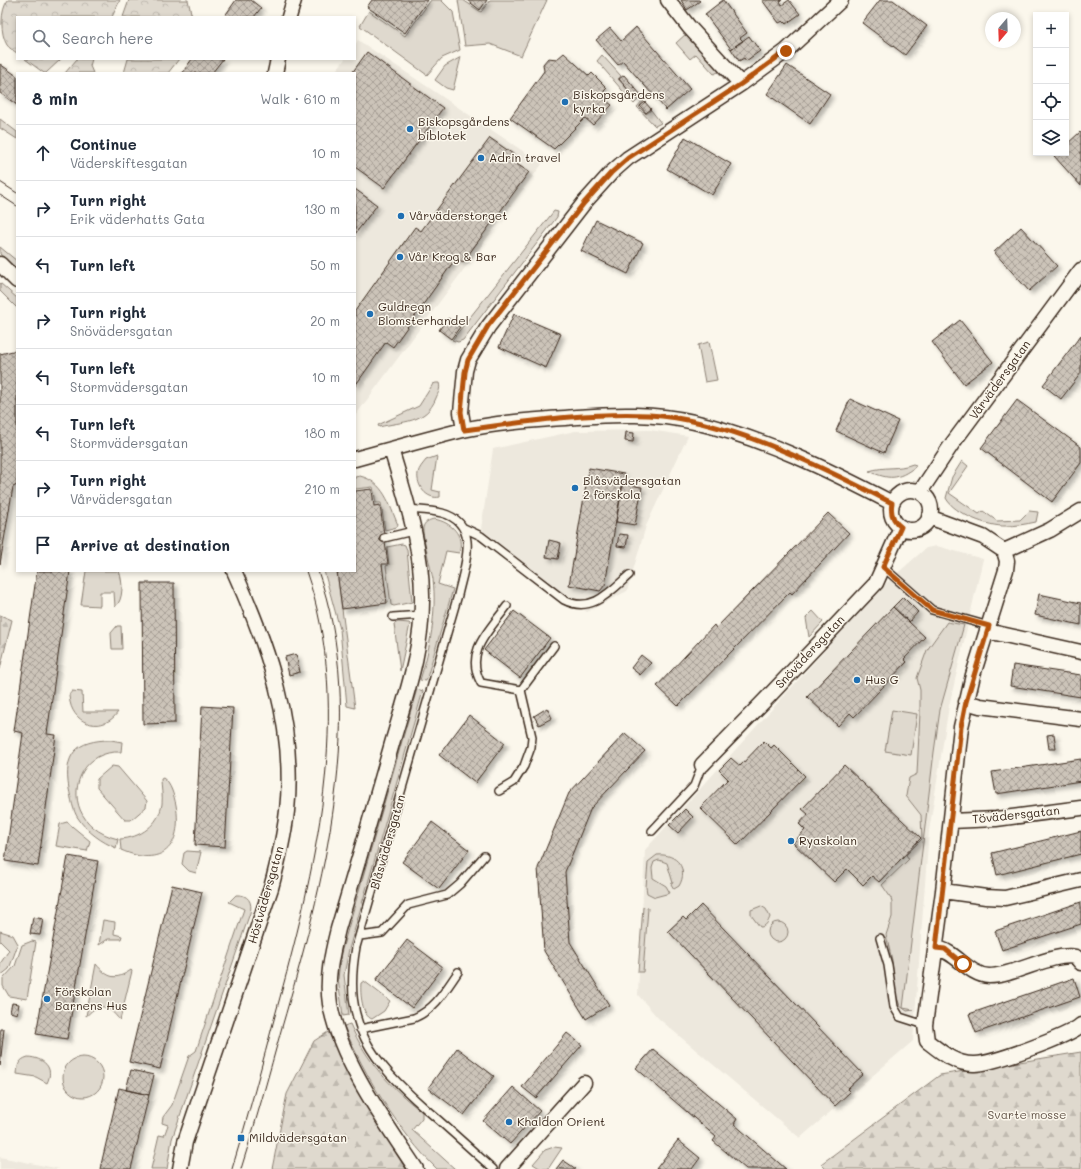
<!DOCTYPE html>
<html lang="en">
<head>
<meta charset="utf-8">
<style>
	:root { --surface:#fff; --page:#f6f6f7; --text:#1f2937; --muted:#747a83; --line:#e0e1e3 }
	body { margin:0; font-family:Mali,sans-serif; background:var(--page); color:var(--text) }
	.controls { position:absolute; right:12px; top:12px; display:grid; overflow:hidden; border-radius:0px; box-shadow:0 2px 6px #0003 }
	.controls button { width:36px; height:36px; display:grid; place-items:center; padding:0; border:0; border-bottom:1px solid var(--line); background:var(--surface); color:var(--text); font:20px sans-serif }
	.compass { position:absolute; left:985px; top:12px; width:36px; height:36px; border-radius:50%; background:var(--surface); box-shadow:0 2px 6px #0003; rotate:199deg }
	.stop { position:absolute; width:12px; height:12px; margin:-9px; border:3px solid #b45309; border-radius:50%; background:#fff }
	.stop.end { background:#b45309; border-color:#fff; box-shadow:0 1px 4px #0008 }
	.list { margin:0; padding:0; list-style:none }
	h2 { display:flex; justify-content:space-between; align-items:center; height:52px; margin:0; padding:0 16px; font-size:17px }
	h2 small { font-size:13px; font-weight:400; color:var(--muted) }
	.list li { display:grid; grid-template-columns:26px 1fr auto; gap:12px; align-items:center; box-sizing:border-box; height:56px; padding:0 16px; border-top:1px solid var(--line) }
	.list b { display:block; font-size:15px; white-space:nowrap }
	.list p { margin:0; font-size:13px; white-space:nowrap; color:var(--muted) }
	.list em { font-size:13px; font-style:normal; color:var(--muted) }
	.icon { flex:none; width:22px; height:22px; fill:none; stroke:currentColor; stroke-width:2; stroke-linecap:round; stroke-linejoin:round }
	.map { position:relative; flex:none; width:1081px; height:1169px; overflow:hidden }
	.search { position:absolute; background:var(--surface); box-shadow:0 2px 6px #0003; left:16px; top:16px; width:340px; height:44px; display:flex; align-items:center; gap:10px; box-sizing:border-box; padding:0 14px; border-radius:0px; color:var(--muted); font-size:15px }
	.panel { position:absolute; background:var(--surface); box-shadow:0 2px 6px #0003; left:16px; top:72px; width:340px; height:500px; border-radius:0px }
	.map>svg:first-child { display:block }
	.built { fill:#ede8dd }
	.green { fill:#dfd9ce; stroke:#8d8276 }
	.forest { fill:url(#forest-firs); stroke:#8d8276 }
	.park { fill:url(#park-crowns); stroke:#8d8276 }
	.building { fill:url(#building-cross-hatch); stroke:#3b2a1e; filter:url(#shadow) }
	.lines { fill:none; stroke-linecap:round; stroke-linejoin:round }
	.lane-casing { stroke:#3b2a1e; stroke-width:10 }
	.street-casing { stroke:#3b2a1e; stroke-width:17 }
	.lane { stroke:#fbf7ec; stroke-width:7 }
	.street { stroke:#fbf7ec; stroke-width:14 }
	.tram { stroke:#3b2a1e; stroke-width:1 }
	.route { stroke:#b45309; stroke-width:5 }
	.poi-dot { fill:#1f6fb2; stroke:#fbf7ec; stroke-width:1.5 }
	.labels { text-anchor:middle; stroke-width:3; stroke-linejoin:round; paint-order:stroke }
	.poi-label { font-size:12px; fill:#3b2a1e; stroke:#fbf7ec; text-anchor:start }
	.street-label { font-size:12px; fill:#3b2a1e; stroke:#fbf7ec }
	.park-label { font-size:12px; fill:#64564a; stroke:#fbf7ec }
</style>
</head>
<body>
<div class="map">
<svg width="1081" height="1169" viewBox="0 0 1081 1169">
	<defs>
		<pattern id="forest-firs" width="22" height="20" patternUnits="userSpaceOnUse"><rect width="22" height="20" fill="#dfd9ce"/><path d="M5 1l3.5 6h-7zM16 11l3.5 6h-7z" fill="#c0bab0"/></pattern>
		<pattern id="park-crowns" width="20" height="18" patternUnits="userSpaceOnUse"><rect width="20" height="18" fill="#dfd9ce"/><path d="M2 6a3 3 0 1 1 6 0M12 15a3 3 0 1 1 6 0" fill="none" stroke="#c0bab0"/></pattern>
		<pattern id="building-cross-hatch" width="8" height="8" patternUnits="userSpaceOnUse"><rect width="8" height="8" fill="#ccc4b9"/><path d="M0 0l8 8M0 8l8-8" fill="none" stroke="#a79f96"/></pattern>
		<filter id="shadow"><feDropShadow dx="3.5" dy="3.5" stdDeviation="2" flood-color="#0004"/></filter>
	</defs>
	<rect width="100%" height="100%" fill="#fbf7ec"/>
	<filter id="ink" filterUnits="userSpaceOnUse"><feTurbulence type="fractalNoise" baseFrequency=".025" numOctaves="2"/><feDisplacementMap in="SourceGraphic" scale="8" xChannelSelector="R" yChannelSelector="G"/><feConvolveMatrix kernelMatrix="1 2 1 2 8 2 1 2 1" color-interpolation-filters="sRGB"/></filter>
	<g filter="url(#ink)">
		<path class="built" d="M358 40 542 164 355 416V73H334L345 59H355V45Z
			M650 430 688 436 646 526 627 591 587 612 481 529 493 449 575 431Z
			M937 546 983 559 949 706 929 831 913 1041 800 1138 658 1018 638 995 645 850 883 586 926 548Z
			M0 1157 60 1169H0Z"/>
		<path class="green" d="M431 0H441L453 12 460 50 442 58 427 75 360 26 369 11 405 36Z
			M458 0H463L481 12 490 0H547L521 56 490 44 465 46Z
			M687 33 727 78 729 82H727L718 72 714 74 696 54 690 59 676 43Z
			M602 55 621 76 618 79 638 100 634 104 597 61Z
			M461 57 453 90 446 88 435 80 445 66Z
			M643 100 644 101 639 107 646 114 651 110 661 123 655 126 637 107Z
			M0 119 17 132V139L0 128Z
			M554 211 558 212 557 217 463 340 458 342 452 340Z
			M0 247 17 261V269L0 254Z
			M0 283 17 298V308L0 291Z
			M709 342 717 380 705 382 698 345Z
			M436 383H439C441 389 438 393 436 398 426 424 402 421 379 427L378 425 419 406 433 384Z
			M437 456 432 490 440 492V497C427 500 416 486 418 473 419 468 423 464 426 460Z
			M962 461 968 466 949 493 979 514 983 511 997 521 1020 520 1029 511 1038 512 1036 522C1026 524 1016 526 1006 526 989 527 954 514 946 498L952 477Z
			M913 464 916 465 915 467C898 480 889 480 869 471 885 466 897 470 913 464Z
			M360 476C384 482 389 504 398 525L397 527 385 530 381 503H376L373 487 355 489V477Z
			M434 519C451 522 465 535 459 553L446 551 438 584 453 589 426 681 420 680C430 649 437 612 433 579 431 570 422 533 423 528 424 522 429 520 434 519Z
			M402 544 405 545 407 550 412 602 394 606 391 605 386 566 389 565 387 547Z
			M86 571H119C123 581 124 600 115 607L114 592H100V606L81 605Z
			M324 571H337L355 708 347 706 340 629Z
			M813 611 823 622 809 637 806 618Z
			M398 622 409 623 410 624 400 671 394 624Z
			M947 622 964 625 940 710 934 752 903 1008 914 1010 907 1011 900 1006 895 992 892 960 886 935 892 917V903L891 898 882 885 909 859 906 855 922 839 921 815 906 796 909 778 917 774 920 712V690L917 678 927 650Z
			M117 626H121L122 649H112L111 633Z
			M417 689 423 691 349 949 344 975 349 1015 343 1016 338 979 341 953Z
			M72 691 82 692 83 712H118C104 733 75 726 70 702 70 700 69 698 69 696 69 694 71 693 72 691Z
			M892 710 917 714 911 755 885 751Z
			M111 740 122 742 121 752C70 749 56 824 118 839L116 848C102 842 87 832 78 818 73 811 71 798 69 789 63 754 76 740 111 740Z
			M112 766 118 767 147 801 146 807 131 820H125L97 788V779Z
			M163 778C171 783 174 796 176 805 183 847 162 868 121 850L120 839C140 838 159 825 162 804 163 796 161 787 161 779Z
			M67 822 90 841 87 851 56 846 60 824Z
			M187 851 201 852 196 873 189 871 182 864 184 853Z
			M657 855C677 853 689 869 679 886L674 889 671 884 673 883 667 863 659 860 654 862 652 868 653 878 666 886 670 893 655 897 647 893 646 887 648 862Z
			M236 895C248 894 253 902 250 913L172 1139 167 1169H151L159 1135 164 1136 168 1125 162 1123 163 1117 172 1105 189 1056 196 1051 244 909 229 902Z
			M761 906 766 909 770 917C768 922 766 927 760 927L751 915V910Z
			M643 907 648 908 643 972H638Z
			M103 920 115 922 114 934 122 936 121 939H108L99 945Z
			M768 932a10 10 0 1 1 20 0a10 10 0 1 1-20 0Z
			M0 931 13 935 18 944 9 969 0 976V964L9 950 0 941Z
			M32 941 36 942 27 999 9 996 3 986V979L15 966 22 945Z
			M96 964C108 978 115 981 131 970L132 971 120 1020C113 1013 106 1001 93 1010 91 1011 88 1015 86 1016Z
			M364 981 390 1001 384 1011 372 1019C362 1016 360 993 361 983Z
			M350 1024C367 1062 389 1086 422 1112V1118L412 1130 455 1169H437C399 1132 364 1075 344 1026Z
			M28 1057C43 1058 55 1067 47 1083L36 1077 17 1074C18 1065 18 1060 28 1057Z
			M63 1077a20 20 0 1 1 40 0a20 20 0 1 1-40 0Z
			M554 1147 562 1148 548 1169H541L533 1164 545 1150Z"/>
		<path class="forest" d="M0 615 12 620 0 669Z
			M328 1032 359 1089 406 1169H272L287 1094 314 1041Z
			M1081 1052V1169H826L821 1164 940 1075Z"/>
		<path class="park" d="M8 0H120L112 17H17V53C14 51 9 48 7 45 0 34 0 10 8 0Z
			M129 0H188L192 17H123Z
			M25 59H61L46 73H44Z
			M77 59H92L90 66 93 73H65Z
			M128 59H179L168 73H124Z"/>
		<path class="building" d="M236 0H251L261 8 254 17H224Z
			M372 0H428L405 33 367 7Z
			M467 0H487L480 10Z
			M681 0H699L700 1 687 10Z
			M723 0 747 33 740 38 743 41 731 49 705 14Z
			M762 0H782L780 1 782 5 789 0 800 14 786 24 783 21 779 23Z
			M880 0H893L927 26 905 55 862 23Z
			M636 27 690 89 666 110 623 61 618 65 596 40 610 28 621 41Z
			M749 36 760 51 746 61 744 58 739 61 731 49Z
			M367 52 443 108 384 188 355 167V73H352Z
			M564 53 589 76 592 73 607 88 604 91 607 95 604 99 612 105 593 125 585 118 554 149 510 118 544 71 543 64 548 58 557 59Z
			M192 59H223L212 73H182Z
			M0 64 17 76V105L0 93Z
			M787 65 830 94 810 124 767 94Z
			M624 75 641 95 636 99 619 79Z
			M645 102 651 109 646 113 640 106Z
			M1080 132 1081 133V186L1054 156 1058 153H1066V145Z
			M685 137 731 164 712 195 667 169Z
			M490 138 513 154 509 159 529 172 463 262 456 258 393 347 386 342 355 386V311L415 227 421 231Z
			M355 189 377 205 355 234Z
			M596 220 643 243 628 274 581 251Z
			M1021 227 1057 266 1029 291 994 252Z
			M514 314 561 334 546 368 499 347Z
			M448 318 460 327 451 339 439 330Z
			M960 320 993 362 964 384 932 342Z
			M1081 335V373L1061 399 1043 385Z
			M17 350V485L13 487 0 564V354Z
			M850 399 898 421 884 453 836 431Z
			M1017 400 1081 447V463L1052 502 981 448Z
			M626 432 634 433 633 442 625 441Z
			M589 468 624 474 605 585 600 591 569 585Z
			M623 484 642 487 635 525 616 522Z
			M372 489 374 506 380 505 388 564H382L387 603 342 609 337 571H355V491Z
			M828 513 849 533 792 594 790 592 678 706 657 686 714 625 716 628Z
			M619 534 628 535 626 547 617 546Z
			M549 540 561 543 558 559 546 557Z
			M37 571H70L47 734 56 735 38 866 5 861 23 733 14 731Z
			M142 583H174L175 723 143 724Z
			M1039 594 1081 603V625L1035 615Z
			M903 597 918 612 909 622 893 607Z
			M893 607 925 637 904 659 907 662 854 717 850 713 838 726 807 697Z
			M514 611 550 638 520 678 484 650Z
			M296 654 300 672 289 675 285 657Z
			M641 655 651 663 640 675 631 668Z
			M1013 665 1081 675V697L1010 686Z
			M202 706 233 708 225 847 195 845Z
			M547 708 552 718 539 725 534 716Z
			M469 715 505 743 475 783 439 755Z
			M625 733 645 751 591 808 565 872 570 942 609 1005 586 1019 544 951 538 868 569 793Z
			M1054 734 1056 749H1049L1047 735Z
			M764 741 771 748 774 745 805 776 738 845 700 808 728 779 719 770 731 758 740 766Z
			M1081 759V781L996 794 992 772Z
			M844 765 921 838 879 882 872 876 863 885 847 869 834 882 793 843 805 830 799 824 808 814 802 809Z
			M685 809 693 817 678 833 669 825Z
			M432 822 469 850 439 889 402 862Z
			M1081 831V854L997 875 992 853Z
			M68 856 98 861 67 1039 36 1034Z
			M172 885 202 892 160 1069 129 1062Z
			M1081 902V924L1002 950 995 931Z
			M701 905 863 1074 847 1089 850 1092 835 1106 668 931 683 917 686 920Z
			M33 917 43 919 40 935 30 934Z
			M407 940 443 967 412 1008 376 980Z
			M1074 978 1080 997 976 1033 969 1014Z
			M12 1003 19 1004 17 1014 10 1012Z
			M0 1029H4L0 1066Z
			M567 1033 582 1045 536 1098 522 1087Z
			M457 1048 494 1076 464 1115 428 1088Z
			M653 1049 737 1119 734 1124 786 1169H746L713 1141 716 1137 636 1068Z
			M131 1070 154 1075 149 1095 126 1090Z
			M513 1087 540 1111 510 1144 483 1121Z
			M119 1088 149 1095 131 1169H100Z
			M678 1140 700 1158 692 1169H656Z
			M563 1160 576 1169H556Z"/>
		<g class="lines">
			<g class="lane-casing">
				<path id="lane" d="M408 509C419 510 431 510 442 513 482 524 464 567 458 595L356 947C342 1026 371 1060 427 1110 449 1129 471 1149 493 1169
					M464 528 481 536 564 600C591 614 610 592 629 575
					M384 538 413 531
					M883 567 932 610 989 626
					M507 606C489 631 464 652 481 683L521 690 554 646
					M393 617 422 615
					M499 791 514 782 524 766 531 747 532 737 521 690
					M652 831 694 786 702 765
					M360 936 382 933 408 905 447 895 460 884 484 856
					M880 938 888 965 894 1007 900 1017 925 1025
					M360 1029 414 1018C435 1009 445 991 458 972"/>
			</g>
			<g class="street-casing">
				<path id="street" d="M668 0 689 27 741 84
					M289 17 294 0
					M275 73 278 59
					M0 264 17 281
					M464 430 461 412 465 371 468 360 488 327 584 203 611 173 628 158 741 84 786 51 841 0
					M391 449C405 496 422 546 422 596 423 647 407 692 393 740 375 803 357 866 338 929 332 953 326 979 330 1004 340 1060 385 1122 416 1169
					M355 459C391 449 427 439 463 430 500 422 539 420 577 417 616 414 655 413 694 422 764 438 829 470 892 503
					M891 510a20 20 0 1 1 40 0a20 20 0 1 1-40 0Z
					M920 492 952 444 1081 270
					M929 517 983 537 1004 551
					M1004 551 1007 561 1006 570 973 675 961 727 943 891 925 1025 927 1041C941 1052 956 1065 975 1064 992 1064 1069 1036 1081 1025
					M1004 551 1050 530 1081 511
					M987 631 1081 652
					M966 702 980 706 1081 719
					M702 765 769 696 876 583 901 527
					M951 821 996 819 1081 808
					M943 891 986 897 1005 898 1081 880
					M936 948C956 951 968 975 989 976 1015 976 1052 952 1076 957L1081 963
					M180 1169 185 1142 271 888C278 862 284 837 287 811 296 726 268 646 234 571
					M507 1169 584 1083"/>
			</g>
			<use href="#lane" class="lane"/>
			<use href="#street" class="street"/>
			<path class="tram" d="M0 182 17 193
				M0 195 17 206
				M232 1169C248 1117 262 1065 276 1012 314 874 355 711 306 571
				M241 1169C256 1122 269 1074 282 1027 323 886 369 715 318 571"/>
		</g>
	</g>
	<g class="lines" filter="url(#ink)">
		<path class="route" d="M786 51 741 84 628 158 611 173 584 203 488 326 468 360 465 372 461 412 464 430C525 422 587 412 649 415 728 419 822 467 892 503 890 513 893 521 901 527L883 567 932 610 989 626 966 702 961 727 936 948 945 949 963 964"/>
	</g>
	<g class="poi-dot">
		<circle cx="565" cy="102" r="4"/>
		<circle cx="410" cy="129" r="4"/>
		<circle cx="481" cy="158" r="4"/>
		<circle cx="401" cy="216" r="4"/>
		<circle cx="400" cy="257" r="4"/>
		<circle cx="370" cy="314" r="4"/>
		<circle cx="575" cy="488" r="4"/>
		<circle cx="857" cy="680" r="4"/>
		<circle cx="791" cy="841" r="4"/>
		<circle cx="47" cy="999" r="4"/>
		<circle cx="509" cy="1122" r="4"/>
		<rect x="237" y="1134" width="8" height="8" rx="2"/>
	</g>
	<g class="labels">
		<g class="poi-label">
			<text x="573" y="99">Biskopsgårdens<tspan x="573" dy="14">kyrka</tspan></text>
			<text x="418" y="126">Biskopsgårdens<tspan x="418" dy="14">biblotek</tspan></text>
			<text x="489" y="162">Adrin travel</text>
			<text x="409" y="220">Vårväderstorget</text>
			<text x="408" y="261">Vår Krog &amp; Bar</text>
			<text x="378" y="311">Guldregn<tspan x="378" dy="14">Blomsterhandel</tspan></text>
			<text x="583" y="485">Blåsvädersgatan<tspan x="583" dy="14">2 förskola</tspan></text>
			<text x="865" y="684">Hus G</text>
			<text x="799" y="845">Ryaskolan</text>
			<text x="55" y="996">Förskolan<tspan x="55" dy="14">Barnens Hus</tspan></text>
			<text x="517" y="1126">Khaldon Orient</text>
			<text x="249" y="1142">Mildvädersgatan</text>
		</g>
		<g class="street-label">
			<text transform="translate(1000 380) rotate(-54)" y="4">Vårvädersgatan</text>
			<text transform="translate(810 652) rotate(-47)" y="4">Snövädersgatan</text>
			<text transform="translate(1016 815) rotate(-6)" y="4">Tövädersgatan</text>
			<text transform="translate(388 842) rotate(-74)" y="4">Blåsvädersgatan</text>
			<text transform="translate(266 895) rotate(-74)" y="4">Höstvädersgatan</text>
		</g>
		<g class="park-label">
			<text x="1027" y="1119">Svarte mosse</text>
		</g>
	</g>
</svg>
<div class="controls">
<button>+</button>
<button>−</button>
<button><svg class="icon" aria-label="locate" viewBox="0 0 24 24"><circle cx="12" cy="12" r="6"/><path d="M12 2v4M12 18v4M2 12h4M18 12h4"/></svg></button>
<button><svg class="icon" aria-label="layers" viewBox="0 0 24 24"><path d="M12 4l9 5-9 5-9-5zM3 14l9 5 9-5"/></svg></button>
</div>
<svg class="compass" viewBox="-18 -18 36 36"><path d="M0-13l5 13h-10z" fill="#e53935"/><path d="M0 13l5-13h-10z" fill="#747a83"/></svg>
<div class="stop" style="left:963px;top:964px"></div>
<div class="stop end" style="left:786px;top:51px"></div>
<div class="search"><svg class="icon" aria-label="search" viewBox="0 0 24 24"><circle cx="10" cy="10" r="6"/><path d="M15 15l6 6"/></svg>Search here</div>
<section class="panel">
<h2>8 min<small>Walk · 610 m</small></h2>
<ul class="list">
<li><svg class="icon" aria-label="ahead" viewBox="0 0 24 24"><path d="M12 20V5M6 11l6-6 6 6"/></svg><div><b>Continue</b><p>Väderskiftesgatan</p></div><em>10 m</em></li>
<li><svg class="icon" aria-label="right" viewBox="0 0 24 24"><path d="M7 20v-9h11M14 6l5 5-5 5"/></svg><div><b>Turn right</b><p>Erik väderhatts Gata</p></div><em>130 m</em></li>
<li><svg class="icon" aria-label="left" viewBox="0 0 24 24"><path d="M17 20v-9H6M10 6l-5 5 5 5"/></svg><div><b>Turn left</b></div><em>50 m</em></li>
<li><svg class="icon" aria-label="right" viewBox="0 0 24 24"><path d="M7 20v-9h11M14 6l5 5-5 5"/></svg><div><b>Turn right</b><p>Snövädersgatan</p></div><em>20 m</em></li>
<li><svg class="icon" aria-label="left" viewBox="0 0 24 24"><path d="M17 20v-9H6M10 6l-5 5 5 5"/></svg><div><b>Turn left</b><p>Stormvädersgatan</p></div><em>10 m</em></li>
<li><svg class="icon" aria-label="left" viewBox="0 0 24 24"><path d="M17 20v-9H6M10 6l-5 5 5 5"/></svg><div><b>Turn left</b><p>Stormvädersgatan</p></div><em>180 m</em></li>
<li><svg class="icon" aria-label="right" viewBox="0 0 24 24"><path d="M7 20v-9h11M14 6l5 5-5 5"/></svg><div><b>Turn right</b><p>Vårvädersgatan</p></div><em>210 m</em></li>
<li><svg class="icon" aria-label="arrive" viewBox="0 0 24 24"><path d="M6 21V4h12l-3 4 3 4H6"/></svg><div><b>Arrive at destination</b></div></li>
</ul>
</section>
</div>
</body>
</html>
